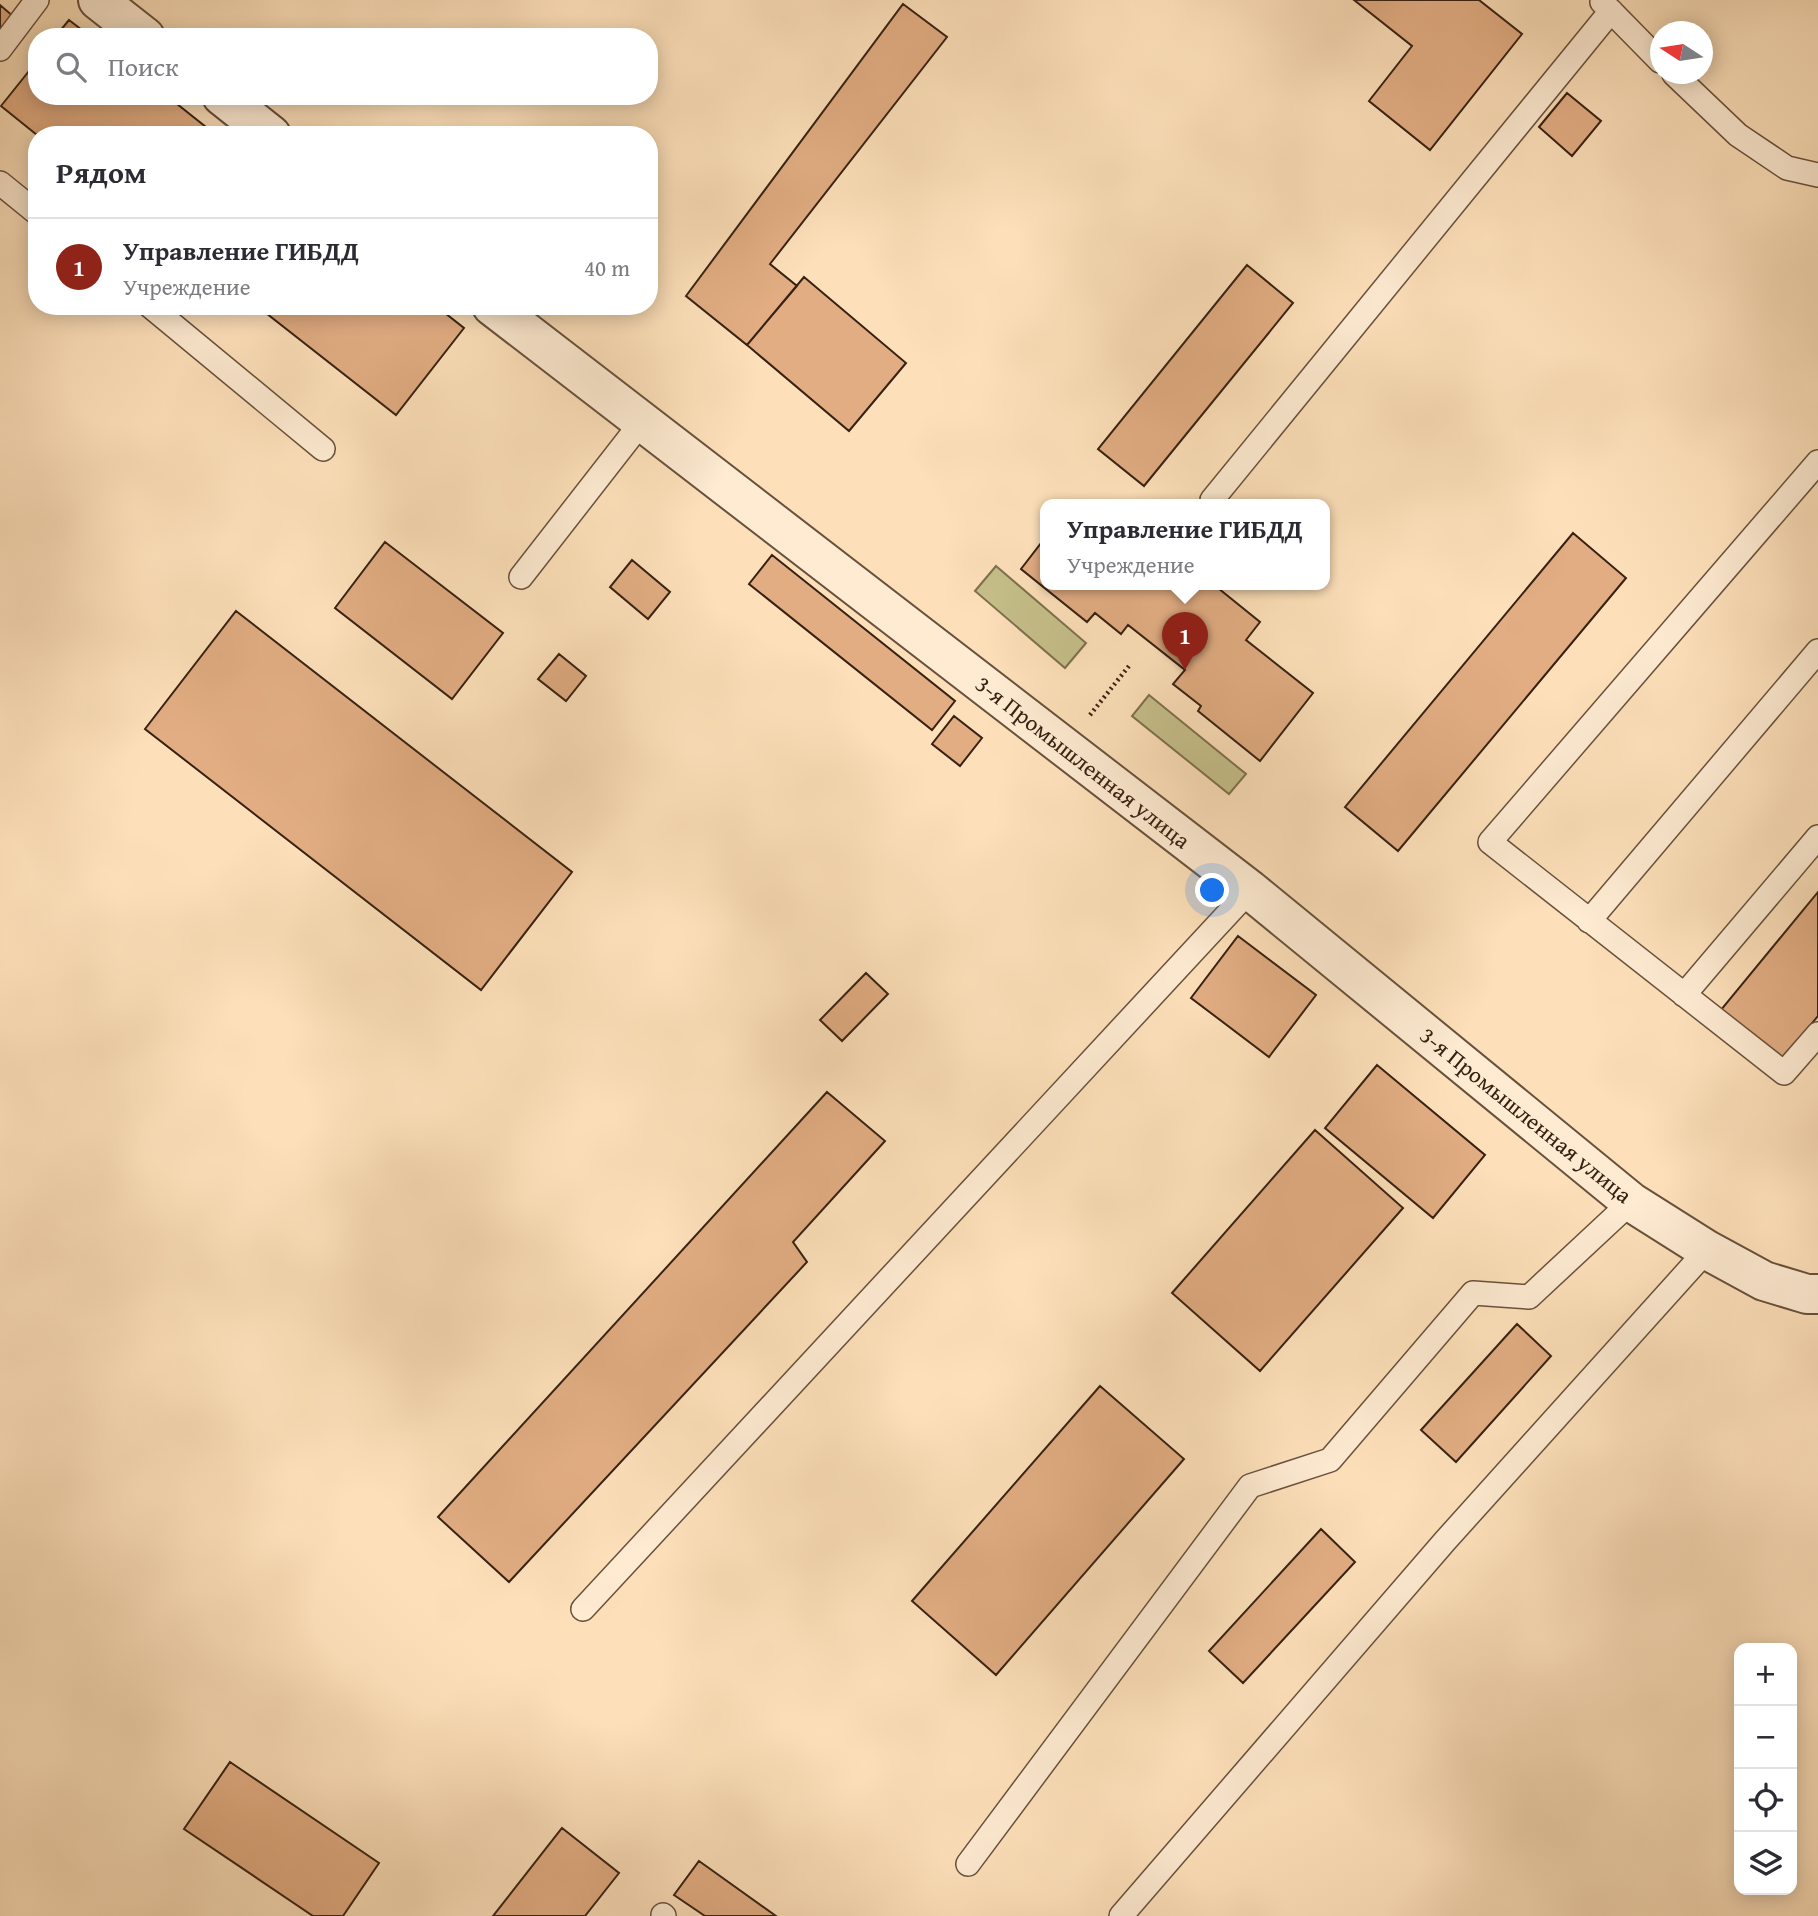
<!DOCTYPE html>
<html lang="ru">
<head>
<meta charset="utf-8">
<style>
	:root { --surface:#fff; --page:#f7f7f7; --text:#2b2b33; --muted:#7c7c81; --line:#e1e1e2; --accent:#8f2418 }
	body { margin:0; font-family:"Gentium Book Plus",serif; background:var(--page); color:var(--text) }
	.controls { position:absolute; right:21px; bottom:21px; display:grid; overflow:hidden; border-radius:14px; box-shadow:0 4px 18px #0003 }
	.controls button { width:63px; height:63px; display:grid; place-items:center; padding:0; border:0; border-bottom:2px solid var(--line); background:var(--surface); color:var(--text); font:35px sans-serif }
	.compass { position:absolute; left:1650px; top:21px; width:63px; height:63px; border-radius:50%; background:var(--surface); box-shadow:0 4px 18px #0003; rotate:282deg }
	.you { position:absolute; left:1213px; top:891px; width:24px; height:24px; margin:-18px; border:5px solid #fff; border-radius:50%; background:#1a73e8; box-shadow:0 0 0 10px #1a73e833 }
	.badge { display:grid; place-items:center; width:46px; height:46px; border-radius:50%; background:var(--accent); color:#fff; font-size:23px; font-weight:700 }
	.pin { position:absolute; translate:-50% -58px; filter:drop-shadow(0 2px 4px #0008) }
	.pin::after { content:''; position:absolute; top:37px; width:24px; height:21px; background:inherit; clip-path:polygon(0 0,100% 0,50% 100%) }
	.popup { position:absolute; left:1040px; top:499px; width:290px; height:91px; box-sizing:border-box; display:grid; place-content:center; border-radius:14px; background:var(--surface); filter:drop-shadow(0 2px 5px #0005); font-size:23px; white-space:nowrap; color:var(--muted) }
	.popup b { font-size:26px; color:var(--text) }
	.popup::after { content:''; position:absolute; left:50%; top:100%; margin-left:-14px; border:14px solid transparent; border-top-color:var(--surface) }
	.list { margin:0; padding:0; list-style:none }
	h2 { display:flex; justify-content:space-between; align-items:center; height:91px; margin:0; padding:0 28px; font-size:30px }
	h2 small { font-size:23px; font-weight:400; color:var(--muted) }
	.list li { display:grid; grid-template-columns:46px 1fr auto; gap:21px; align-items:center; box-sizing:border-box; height:98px; padding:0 28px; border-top:2px solid var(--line) }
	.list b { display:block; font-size:26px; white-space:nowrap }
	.list p { margin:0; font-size:23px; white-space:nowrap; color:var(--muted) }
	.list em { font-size:23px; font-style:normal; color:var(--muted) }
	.icon { flex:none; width:38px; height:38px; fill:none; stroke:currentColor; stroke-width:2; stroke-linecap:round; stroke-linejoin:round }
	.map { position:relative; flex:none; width:1818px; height:1916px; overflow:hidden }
	.search { position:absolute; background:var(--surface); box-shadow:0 4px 18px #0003; left:28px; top:28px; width:630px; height:77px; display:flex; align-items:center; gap:18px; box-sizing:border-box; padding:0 24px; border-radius:28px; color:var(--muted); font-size:26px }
	.panel { position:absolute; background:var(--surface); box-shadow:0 4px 18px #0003; left:28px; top:126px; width:630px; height:189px; border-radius:28px }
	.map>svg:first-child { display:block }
	.green { fill:#c6c08b; stroke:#7e704e; stroke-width:2 }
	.building { fill:#e2ad83; stroke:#372112; stroke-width:2 }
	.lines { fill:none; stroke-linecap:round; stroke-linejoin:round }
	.service-casing { stroke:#68513c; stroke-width:26 }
	.minor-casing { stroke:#68513c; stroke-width:42 }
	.path { stroke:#372112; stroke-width:4.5; stroke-dasharray:2 3.5; stroke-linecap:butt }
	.service { stroke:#feebd2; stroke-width:23 }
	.minor { stroke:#feebd2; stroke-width:38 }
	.labels { text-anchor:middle; stroke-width:5; stroke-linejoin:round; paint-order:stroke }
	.street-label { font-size:23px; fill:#372112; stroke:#feebd2 }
</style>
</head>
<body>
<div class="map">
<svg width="1818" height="1916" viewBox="0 0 1818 1916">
	<rect width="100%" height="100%" fill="#fde0ba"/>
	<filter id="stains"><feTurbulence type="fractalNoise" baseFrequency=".00286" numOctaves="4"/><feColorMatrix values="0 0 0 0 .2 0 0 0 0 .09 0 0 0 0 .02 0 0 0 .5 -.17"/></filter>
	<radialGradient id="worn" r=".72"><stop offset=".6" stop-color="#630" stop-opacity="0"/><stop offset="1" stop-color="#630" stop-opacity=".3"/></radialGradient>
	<path class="green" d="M996 566 1086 643 1065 668 975 591Z
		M1149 695 1246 774 1229 794 1132 716Z"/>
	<path class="building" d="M1354 0H1479L1522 34 1430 150 1369 101 1412 46Z
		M903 4 947 37 770 264 797 286 747 345 686 296Z
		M0 5 14 17 0 34Z
		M69 20 91 37H55Z
		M37 61V96H167L216 135H37L1 106Z
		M1567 93 1601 121 1572 156 1539 127Z
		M1247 265 1293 303 1144 486 1098 449Z
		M804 277 906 363 849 431 747 345Z
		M257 306H436L464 328 396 415Z
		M1573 533 1626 578 1398 851 1345 807Z
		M1045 538V584H1213L1260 622 1246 640 1313 693 1260 761 1198 711 1201 706 1173 684 1185 670 1128 625 1121 634 1095 613 1087 622 1021 569Z
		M385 542 503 633 452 699 335 608Z
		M772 555 955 701 932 730 749 584Z
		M632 560 670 592 648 619 610 587Z
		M236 611 572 872 481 990 145 729Z
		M559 654 586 676 566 701 538 679Z
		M954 716 982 738 960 766 932 744Z
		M1818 892V1016L1781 1061 1720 1011Z
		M1238 936 1316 995 1269 1057 1191 998Z
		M866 973 888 994 842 1041 820 1020Z
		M1377 1065 1485 1155 1433 1218 1325 1128Z
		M827 1092 885 1141 793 1242 807 1262 509 1582 438 1517Z
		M1315 1130 1403 1208 1260 1371 1172 1293Z
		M1517 1324 1551 1356 1456 1462 1421 1430Z
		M1100 1386 1184 1459 996 1675 912 1601Z
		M1321 1529 1355 1562 1243 1683 1209 1651Z
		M230 1762 379 1863 343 1916H313L184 1829Z
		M562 1828 619 1873 585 1916H493Z
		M699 1861 776 1916H705L674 1895Z"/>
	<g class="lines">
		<g class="service-casing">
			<path id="service" d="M1602 2 1660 61
				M0 49 37 0
				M1674 74 1738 135 1787 168 1818 175
				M0 183 37 213
				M150 306 323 449
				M1818 462 1490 842 1784 1073 1818 1034
				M1212 500 1611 11
				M521 577 641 423
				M1589 921 1818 651
				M1684 995 1818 837
				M583 1609 1250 890
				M968 1864 1250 1486 1330 1460 1473 1293 1529 1297 1631 1202
				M663 1915 664 1916
				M1121 1916 1445 1541 1707 1250"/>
		</g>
		<g class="minor-casing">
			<path id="minor" d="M98 0 145 37
				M222 96 271 135
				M492 306 1250 890 1631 1202 1707 1250 1764 1281 1807 1294H1818"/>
		</g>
		<path class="path" d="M1090 715 1129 666"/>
		<use href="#service" class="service"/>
		<use href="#minor" class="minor"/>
	</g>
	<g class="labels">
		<g class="street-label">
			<text transform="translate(1083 762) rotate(38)" y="8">3-я Промышленная улица</text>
			<text transform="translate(1526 1115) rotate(39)" y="8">3-я Промышленная улица</text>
		</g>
	</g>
	<rect width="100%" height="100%" filter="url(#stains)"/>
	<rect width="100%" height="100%" fill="url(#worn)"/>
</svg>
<div class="controls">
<button>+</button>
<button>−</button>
<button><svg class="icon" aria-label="locate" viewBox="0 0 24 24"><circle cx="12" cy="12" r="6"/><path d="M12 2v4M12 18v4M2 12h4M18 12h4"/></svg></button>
<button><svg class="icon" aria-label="layers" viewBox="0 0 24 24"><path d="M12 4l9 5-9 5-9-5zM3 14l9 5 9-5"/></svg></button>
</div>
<svg class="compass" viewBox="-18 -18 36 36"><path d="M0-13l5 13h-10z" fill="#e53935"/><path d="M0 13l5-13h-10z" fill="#7c7c81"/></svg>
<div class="you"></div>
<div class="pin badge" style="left:1185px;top:670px">1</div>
<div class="popup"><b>Управление ГИБДД</b>Учреждение</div>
<div class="search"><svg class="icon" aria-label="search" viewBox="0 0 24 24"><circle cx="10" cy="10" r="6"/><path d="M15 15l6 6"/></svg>Поиск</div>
<section class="panel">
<h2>Рядом<small></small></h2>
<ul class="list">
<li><span class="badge">1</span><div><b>Управление ГИБДД</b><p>Учреждение</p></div><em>40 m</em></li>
</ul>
</section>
</div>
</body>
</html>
